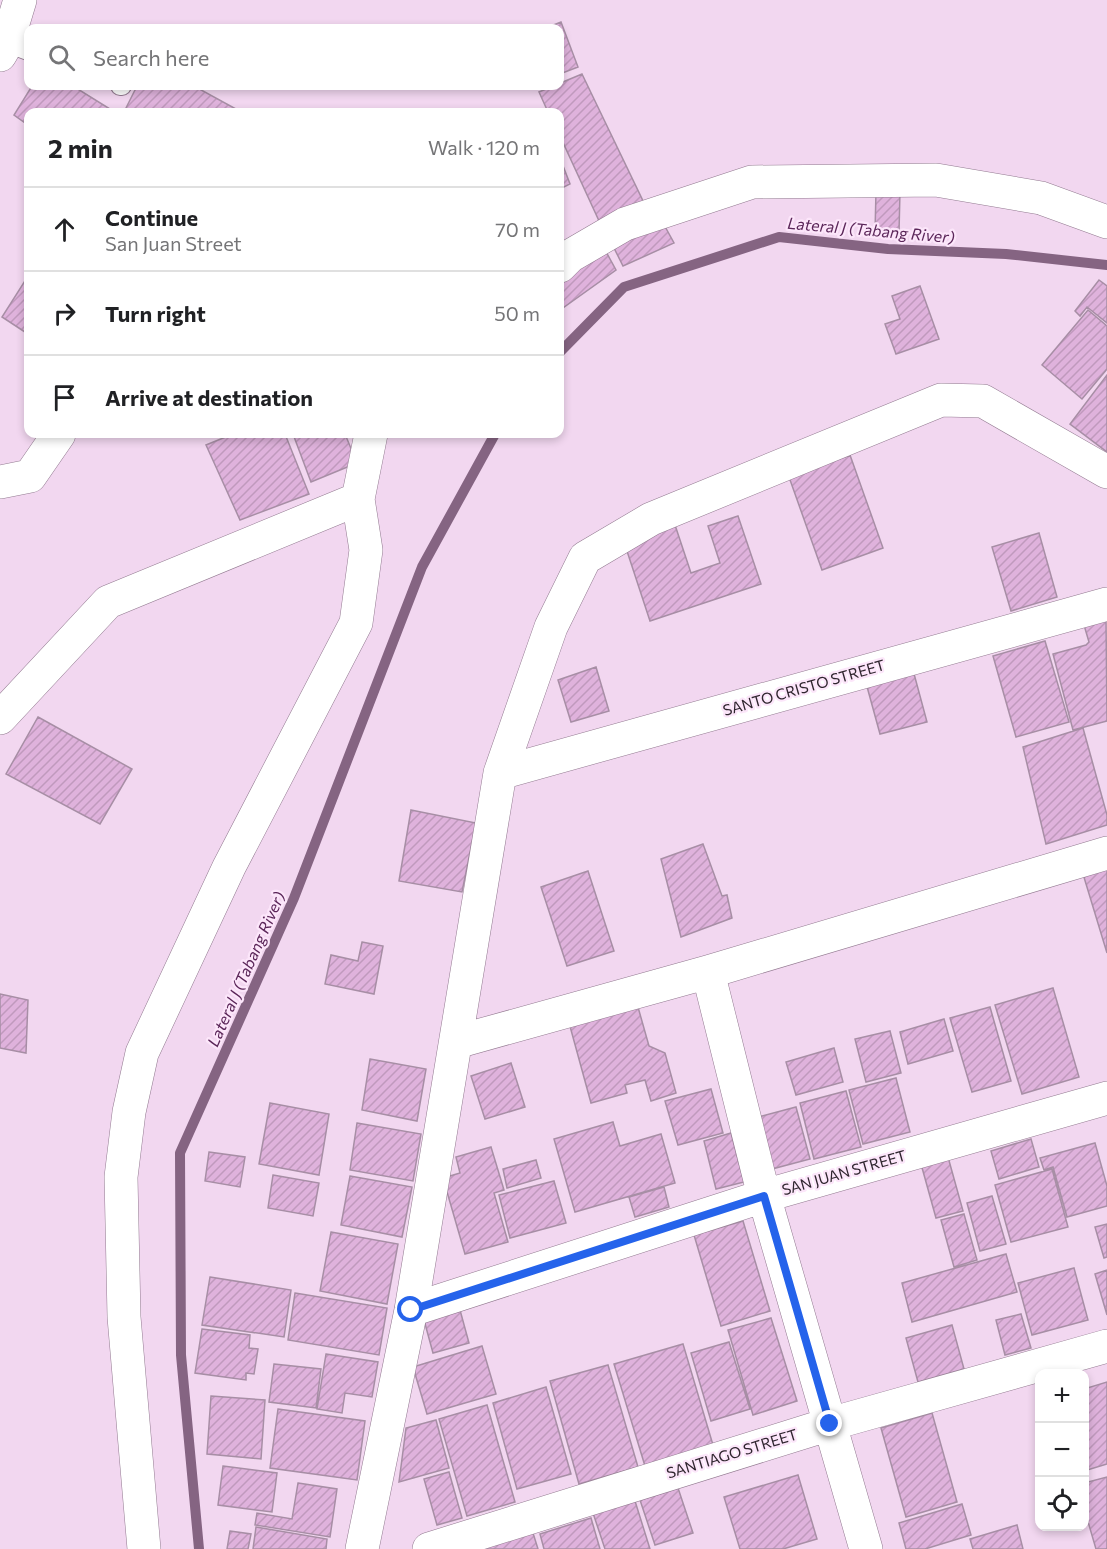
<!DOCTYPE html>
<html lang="en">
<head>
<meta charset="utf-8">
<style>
	:root { --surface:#fff; --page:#f2f2f2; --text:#202124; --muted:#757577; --line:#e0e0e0 }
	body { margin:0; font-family:Commissioner,sans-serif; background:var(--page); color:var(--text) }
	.controls { position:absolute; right:18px; bottom:18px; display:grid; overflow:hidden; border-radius:12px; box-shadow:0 3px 9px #0003 }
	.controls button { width:54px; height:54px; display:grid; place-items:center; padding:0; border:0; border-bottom:2px solid var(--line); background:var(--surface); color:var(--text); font:30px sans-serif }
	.stop { position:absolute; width:18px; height:18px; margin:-14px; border:4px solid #2563eb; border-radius:50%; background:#fff }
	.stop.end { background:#2563eb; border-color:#fff; box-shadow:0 2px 6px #0008 }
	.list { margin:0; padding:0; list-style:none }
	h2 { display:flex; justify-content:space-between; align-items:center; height:78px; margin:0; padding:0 24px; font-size:26px }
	h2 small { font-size:20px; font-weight:400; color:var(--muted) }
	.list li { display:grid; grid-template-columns:39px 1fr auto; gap:18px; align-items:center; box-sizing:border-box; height:84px; padding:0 24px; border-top:2px solid var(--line) }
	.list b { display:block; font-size:22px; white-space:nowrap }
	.list p { margin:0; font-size:20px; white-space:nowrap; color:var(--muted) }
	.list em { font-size:20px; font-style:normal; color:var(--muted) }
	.icon { flex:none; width:33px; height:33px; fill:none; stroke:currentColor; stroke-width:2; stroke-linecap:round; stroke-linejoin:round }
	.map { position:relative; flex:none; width:1107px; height:1549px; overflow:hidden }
	.search { position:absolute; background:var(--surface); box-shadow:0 3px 9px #0003; left:24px; top:24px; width:540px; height:66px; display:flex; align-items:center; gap:15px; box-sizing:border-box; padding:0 21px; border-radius:12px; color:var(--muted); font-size:22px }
	.panel { position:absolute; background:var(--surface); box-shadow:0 3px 9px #0003; left:24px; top:108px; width:540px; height:330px; border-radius:12px }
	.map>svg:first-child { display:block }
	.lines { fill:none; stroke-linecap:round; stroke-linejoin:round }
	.stream { stroke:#856482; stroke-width:10 }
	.building { fill:url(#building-hatch); stroke:#a78ea5; stroke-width:1.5 }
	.lane-casing { stroke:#927a90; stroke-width:20 }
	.street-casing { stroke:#927a90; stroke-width:34 }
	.lane { stroke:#fff; stroke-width:18 }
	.street { stroke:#fff; stroke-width:33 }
	.route { stroke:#2563eb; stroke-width:8 }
	.labels { text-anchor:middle; stroke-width:4.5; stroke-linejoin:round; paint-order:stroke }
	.street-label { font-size:15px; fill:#2f252e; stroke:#fce6fa }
	.water-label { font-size:16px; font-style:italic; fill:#5b2659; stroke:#fce6fa }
</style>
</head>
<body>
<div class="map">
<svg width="1107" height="1549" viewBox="0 0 1107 1549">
	<defs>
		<pattern id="building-hatch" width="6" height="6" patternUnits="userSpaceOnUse" patternTransform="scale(1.5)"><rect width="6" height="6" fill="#dfb2dc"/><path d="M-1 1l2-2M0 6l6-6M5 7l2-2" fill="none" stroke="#c099bd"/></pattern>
	</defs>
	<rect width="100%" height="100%" fill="#f2d7f0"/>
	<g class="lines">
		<path class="stream" d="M560 352 624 287 779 237 888 249 1006 254 1107 265
			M199 1549 181 1355 180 1153 294 898 422 567 495 434"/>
	</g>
	<path class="building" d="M561 22 578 67 560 74V28H546Z
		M582 74 644 203 600 223 560 136V112H548L539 92Z
		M32 86H73L110 109 108 112H28V125L14 115Z
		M137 86H194L236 109 234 112H124Z
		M560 158 570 184 560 189Z
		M876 191H900L899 233H875Z
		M662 221 674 243 623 266 612 244Z
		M604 248 616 270 560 310V275Z
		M28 276V334L2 317Z
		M1099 280 1107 286V323L1087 307 1080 316 1075 311Z
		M920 286 939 339 896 354 885 324 900 319 892 296Z
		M1088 310 1107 326V369L1082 399 1042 365Z
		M1107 375V452L1070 424Z
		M233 434H285L309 494 240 520 206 445Z
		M293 434H345L357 463 311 482Z
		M850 455 883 548 822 570 789 477Z
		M738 516 761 584 650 621 624 542 675 525 691 573 720 563 708 526Z
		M1039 533 1057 597 1011 611 992 547Z
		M1106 619 1107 721 1073 730 1053 654 1086 645 1089 642 1084 625Z
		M1045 641 1069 722 1016 737 993 656Z
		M596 667 609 711 571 722 558 680Z
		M913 670 927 722 880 734 866 683Z
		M38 717 132 769 100 824 6 774Z
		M1083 728 1107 815V825L1046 844 1023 747Z
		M411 810 476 823 462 892 399 881Z
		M703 844 722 896 727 895 732 918 681 937 661 859Z
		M1107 867V953L1083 874Z
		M588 871 614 951 567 966 541 887Z
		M362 942 383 946 374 994 325 984 331 955 358 961Z
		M1053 988 1079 1077 1022 1094 995 1005Z
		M0 994 28 1000 26 1053 0 1048Z
		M636 1000 649 1046 665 1053 676 1093 651 1101 645 1080 625 1085 627 1093 591 1103 568 1019Z
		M990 1007 1011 1081 972 1092 950 1018Z
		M944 1019 953 1051 908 1064 900 1032Z
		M890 1031 901 1073 866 1082 855 1039Z
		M834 1048 843 1082 796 1095 786 1062Z
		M370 1059 426 1069 417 1121 362 1110Z
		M511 1063 525 1107 485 1119 471 1076Z
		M896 1078 910 1132 863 1144 849 1090Z
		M711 1089 723 1133 678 1145 665 1101Z
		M846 1091 861 1147 814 1159 800 1103Z
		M270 1103 329 1114 319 1175 259 1164Z
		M796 1107 810 1159 772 1169 758 1117Z
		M613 1122 620 1146 661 1134 675 1183 575 1212 554 1139Z
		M357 1123 421 1134 413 1181 350 1170Z
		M731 1133 744 1182 716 1189 704 1141Z
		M1031 1139 1039 1167 999 1179 991 1151Z
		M1095 1143 1107 1186V1206L1067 1217 1053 1167 1044 1170 1040 1158Z
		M491 1147 504 1190 494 1193 508 1242 465 1254 443 1178 460 1173 456 1157Z
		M209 1152 245 1157 240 1187 205 1181Z
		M948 1157 963 1211 936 1218 921 1164Z
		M536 1160 541 1178 507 1188 503 1169Z
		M1052 1169 1068 1227 1011 1242 995 1185Z
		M273 1175 319 1183 313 1216 268 1208Z
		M350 1176 412 1187 402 1237 341 1225Z
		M554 1181 566 1223 510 1238 499 1195Z
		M664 1187 669 1207 635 1217 629 1197Z
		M992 1196 1006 1244 980 1251 967 1203Z
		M964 1214 977 1260 954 1267 941 1220Z
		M743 1221 770 1311 721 1326 694 1235Z
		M1107 1224V1257L1104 1258 1095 1227Z
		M331 1232 398 1244 387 1304 320 1291Z
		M1006 1254 1017 1292 912 1322 902 1283Z
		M1074 1268 1088 1320 1032 1335 1018 1283Z
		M1107 1270V1315L1095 1274Z
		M210 1277 291 1290 284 1337 202 1325Z
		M295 1293 387 1308 379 1355 288 1340Z
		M460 1310 469 1343 433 1353 424 1320Z
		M1021 1314 1031 1348 1005 1355 996 1320Z
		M771 1318 797 1401 753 1415 728 1330Z
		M952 1325 964 1369 918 1382 906 1338Z
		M202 1329 250 1335 249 1348 258 1349 254 1374 246 1373V1380L195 1373Z
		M729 1342 750 1409 711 1421 691 1353Z
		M683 1344 713 1445 645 1466 614 1364Z
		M482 1346 496 1394 427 1414 413 1367Z
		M326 1354 378 1362 372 1397 345 1393 342 1413 317 1409Z
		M274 1364 321 1369 316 1408 269 1402Z
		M608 1365 638 1467 579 1484 550 1381Z
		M1107 1382V1464L1084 1471V1389Z
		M546 1387 571 1474 517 1489 493 1403Z
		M211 1396 265 1400 261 1459 207 1454Z
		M487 1405 515 1502 467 1516 439 1419Z
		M278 1409 365 1421 357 1480 270 1468Z
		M932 1413 957 1502 906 1517 881 1428Z
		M436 1420 449 1468 399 1482 406 1428Z
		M223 1466 277 1473 272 1512 218 1505Z
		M449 1472 462 1518 437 1525 424 1479Z
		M798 1475 817 1539 783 1549H740L724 1497Z
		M1107 1477V1549H1096L1084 1508V1483Z
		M298 1483 337 1489 330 1537 255 1525 257 1513 292 1519Z
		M678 1488 693 1533 655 1545 640 1500Z
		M635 1501 650 1549H605L593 1513Z
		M962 1504 971 1535 925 1549H906L899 1523Z
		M591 1518 600 1549H544L540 1534Z
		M1017 1525 1023 1549H973L970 1539Z
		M256 1527 327 1539 326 1549H253Z
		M230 1531 251 1534 248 1549H227Z
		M533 1533 538 1549H476Z"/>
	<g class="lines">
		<g class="lane-casing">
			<path id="lane" d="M7 43 28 51
				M120 86H122"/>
		</g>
		<g class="street-casing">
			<path id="street" d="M0 55 7 43 20 0
				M560 266 570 256 625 224 752 182 936 180 1041 198 1107 222
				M0 482 30 476 59 434
				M0 718 108 602 358 499
				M500 773 1107 604
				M708 972 764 1196 866 1549
				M456 1042 708 972 1107 853
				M411 1310 764 1196 1107 1098
				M144 1549 124 1317 121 1177 129 1112 142 1053 229 867 356 623 366 550 358 499 371 434
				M362 1549 411 1310 500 773 551 627 585 558 651 519 941 400 983 401 1107 472
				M429 1549 830 1424 1107 1346"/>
		</g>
		<use href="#lane" class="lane"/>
		<use href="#street" class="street"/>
	</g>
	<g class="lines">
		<path class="route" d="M411 1310 764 1196 830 1424"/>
	</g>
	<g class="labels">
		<g class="street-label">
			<text transform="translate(804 688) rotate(-16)" y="5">SANTO CRISTO STREET</text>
			<text transform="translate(844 1173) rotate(-16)" y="5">SAN JUAN STREET</text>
			<text transform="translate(732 1454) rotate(-17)" y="5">SANTIAGO STREET</text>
		</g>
		<g class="water-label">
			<text transform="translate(871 230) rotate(5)" y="6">Lateral J (Tabang River)</text>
			<text transform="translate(246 969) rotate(-66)" y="6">Lateral J (Tabang River)</text>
		</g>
	</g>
</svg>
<div class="controls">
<button>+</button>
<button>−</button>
<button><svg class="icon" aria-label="locate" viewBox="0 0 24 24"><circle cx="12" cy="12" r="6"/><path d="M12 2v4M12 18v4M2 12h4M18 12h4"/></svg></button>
</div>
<div class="stop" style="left:411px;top:1310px"></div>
<div class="stop end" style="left:830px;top:1424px"></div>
<div class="search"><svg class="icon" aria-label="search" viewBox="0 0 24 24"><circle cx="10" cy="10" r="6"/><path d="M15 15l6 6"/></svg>Search here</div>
<section class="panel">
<h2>2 min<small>Walk · 120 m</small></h2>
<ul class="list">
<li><svg class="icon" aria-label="ahead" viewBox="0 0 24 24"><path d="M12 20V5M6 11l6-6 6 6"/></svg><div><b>Continue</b><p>San Juan Street</p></div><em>70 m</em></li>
<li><svg class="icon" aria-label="right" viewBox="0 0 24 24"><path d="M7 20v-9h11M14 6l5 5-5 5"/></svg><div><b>Turn right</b></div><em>50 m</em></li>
<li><svg class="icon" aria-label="arrive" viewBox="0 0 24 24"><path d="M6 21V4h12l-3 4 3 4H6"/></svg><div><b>Arrive at destination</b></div></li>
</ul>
</section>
</div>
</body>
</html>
